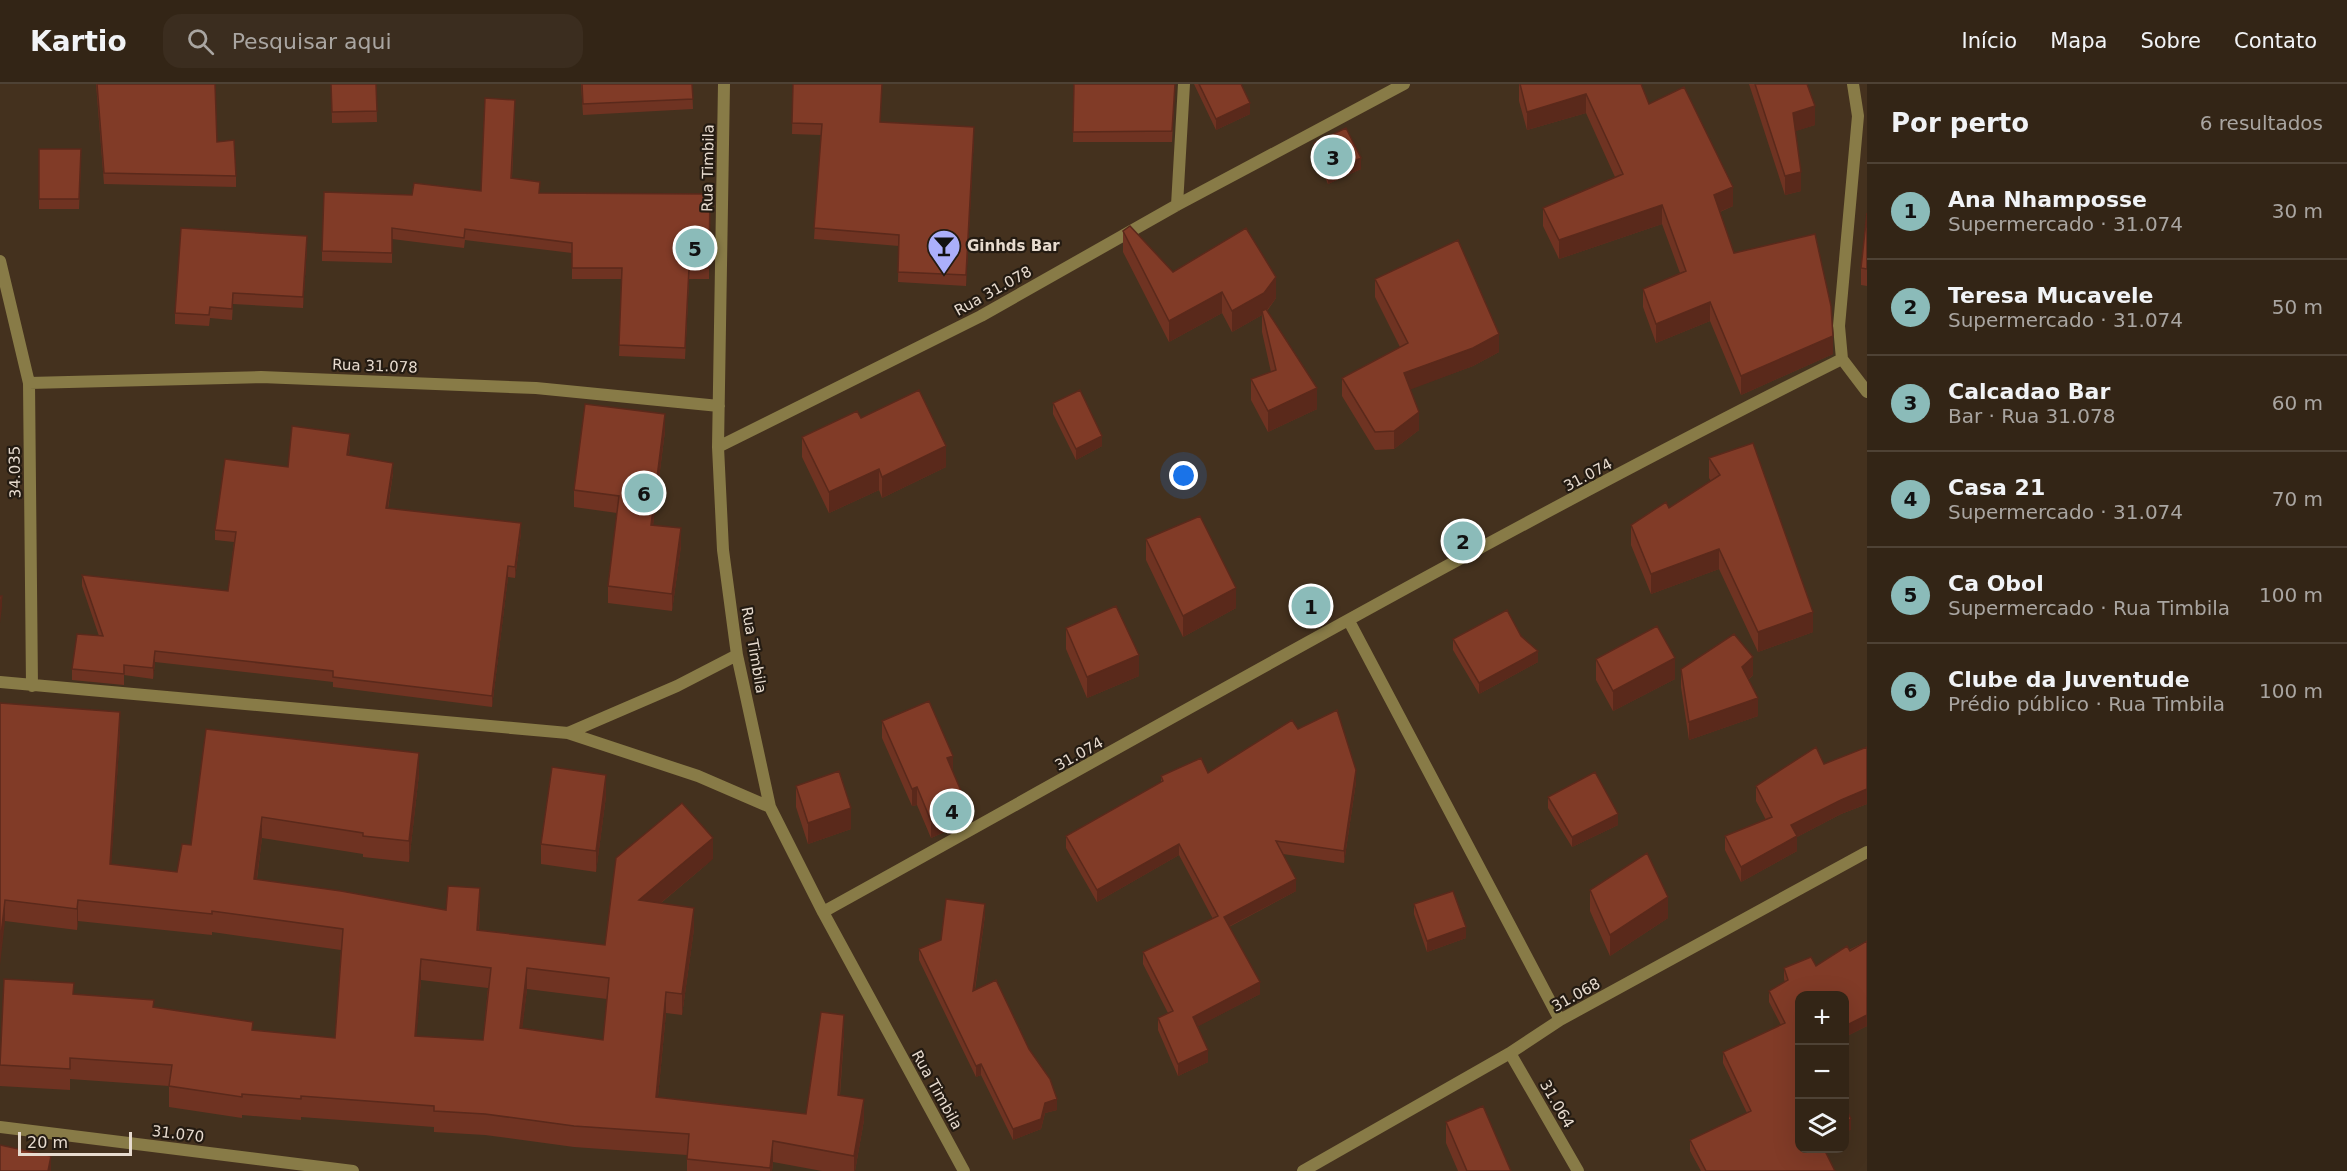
<!DOCTYPE html>
<html lang="pt">
<head>
<meta charset="utf-8">
<style>
	:root { --surface:#332516; --page:#3b2d1f; --text:#f1f3f6; --muted:#a9a5a1; --line:#4e4235; --accent:#8bbbb9 }
	body { margin:0; font-family:"DejaVu Sans",sans-serif; background:var(--page); color:var(--text) }
	.controls { position:absolute; right:18px; bottom:18px; display:grid; overflow:hidden; border-radius:12px; box-shadow:0 6px 24px #0002 }
	.controls button { width:54px; height:54px; display:grid; place-items:center; padding:0; border:0; border-bottom:2px solid var(--line); background:var(--surface); color:var(--text); font:30px sans-serif }
	.scale { position:absolute; left:18px; bottom:15px; width:114px; box-sizing:border-box; padding-left:6px; border:3px solid #e7dbcf; border-top:0; font-size:16px; line-height:21px; white-space:nowrap; color:#e7dbcf; -webkit-text-stroke:4px #241b12; paint-order:stroke }
	.you { position:absolute; left:1184px; top:392px; width:21px; height:21px; margin:-15px; border:4px solid #fff; border-radius:50%; background:#1a73e8; box-shadow:0 0 0 9px #1a73e833 }
	.badge { display:grid; place-items:center; width:39px; height:39px; border-radius:50%; background:var(--accent); color:#111; font-size:20px; font-weight:700 }
	.pin { position:absolute; translate:-50% -50%; border:3px solid #fff; box-shadow:0 2px 6px #0006 }
	.list { margin:0; padding:0; list-style:none }
	h2 { display:flex; justify-content:space-between; align-items:center; height:78px; margin:0; padding:0 24px; font-size:26px }
	h2 small { font-size:20px; font-weight:400; color:var(--muted) }
	.list li { display:grid; grid-template-columns:39px 1fr auto; gap:18px; align-items:center; box-sizing:border-box; height:96px; padding:0 24px; border-top:2px solid var(--line) }
	.list b { display:block; font-size:22px; white-space:nowrap }
	.list p { margin:0; font-size:20px; white-space:nowrap; color:var(--muted) }
	.list em { font-size:20px; font-style:normal; color:var(--muted) }
	.icon { flex:none; width:33px; height:33px; fill:none; stroke:currentColor; stroke-width:2; stroke-linecap:round; stroke-linejoin:round }
	.map { position:relative; flex:none; width:1867px; height:1087px; overflow:hidden }
	header { display:flex; align-items:center; gap:36px; box-sizing:border-box; height:84px; padding:0 30px; background:var(--surface); border-bottom:2px solid var(--line) }
	header strong { font-size:28px }
	nav { display:flex; gap:33px; margin-inline-start:auto; font-size:21px }
	.search { width:420px; height:54px; background:var(--page); display:flex; align-items:center; gap:15px; box-sizing:border-box; padding:0 21px; border-radius:18px; color:var(--muted); font-size:22px }
	main { display:flex }
	aside { flex:1; background:var(--surface) }
	.map>svg:first-child { display:block }
	.lines { fill:none; stroke-linecap:round; stroke-linejoin:round }
	.street { stroke:#887b47; stroke-width:12 }
	.wall { fill:#6f3322; fill-rule:evenodd }
	.shaded-wall { fill:#5a291b }
	.building { fill:#813b27; stroke:#5a291b; stroke-width:1.5; fill-rule:evenodd }
	.labels { text-anchor:middle; stroke-width:4.5; stroke-linejoin:round; paint-order:stroke }
	.street-label { font-size:15px; fill:#e7dbcf; stroke:#241b12 }
	.poi-label { font-size:15px; font-weight:bold; fill:#e7dbcf; stroke:#241b12; text-anchor:start }
</style>
</head>
<body>
<header>
<strong>Kartio</strong>
<div class="search"><svg class="icon" aria-label="search" viewBox="0 0 24 24"><circle cx="10" cy="10" r="6"/><path d="M15 15l6 6"/></svg>Pesquisar aqui</div>
<nav><a>Início</a><a>Mapa</a><a>Sobre</a><a>Contato</a></nav>
</header>
<main>
<div class="map">
<svg width="1867" height="1087" viewBox="0 0 1867 1087">
	<rect width="100%" height="100%" fill="#44311e"/>
	<g class="lines">
		<path class="street" d="M724 0 718 363 723 466 737 571 770 723 823 828 964 1087
			M1853 0 1858 32 1839 242 1842 275 1867 308
			M1177 121 1184 0
			M0 177 29 299 32 602
			M29 299 261 293 536 304 719 322
			M718 363 981 232 1177 121 1404 0
			M1349 537 1560 936
			M0 598 568 649 698 692 770 723
			M568 649 677 602 737 571
			M823 828C1161 641 1496 448 1842 275
			M1510 969 1578 1087
			M0 1043 353 1087
			M1303 1087 1510 969 1560 936 1867 768"/>
	</g>
	<path class="wall" d="M96 0H215L217 58 236 92V103L104 100Z
		M331 0H376L377 38 332 39Z
		M581 0H692L693 25 583 31Z
		M793 0 881 38 974 53 966 202 898 198 899 162 814 155 821 51 792 50Z
		M1074 0H1175L1172 58H1073Z
		M1194 0H1241L1250 30 1216 46Z
		M1519 0H1641L1649 20 1733 122 1720 128 1734 169 1833 270 1741 311 1710 237 1656 259 1643 223V205L1680 189 1662 140 1559 175 1543 142V124L1615 93 1586 29 1527 46 1519 17Z
		M1749 0H1807L1815 41 1795 47 1801 107 1785 111Z
		M515 26 512 94 540 109 710 110 709 195H689L685 275 619 272 622 195H572V169L465 156 464 164 392 155V179L322 177V167L412 111 481 107Z
		M1314 59 1361 85 1328 100 1314 69Z
		M39 65 81 76 79 125H39Z
		M1867 129V202L1861 201V184Z
		M1123 147 1173 188 1276 214 1267 227 1317 325 1268 348 1251 316V295L1271 288 1262 248V231L1232 248 1222 229 1169 258 1123 168Z
		M307 162 303 224 233 220 232 236 210 234 209 242 175 240V229Z
		M1375 195 1499 268 1473 282 1410 305 1419 346 1394 365 1375 366 1342 312V294L1400 263 1375 213Z
		M1053 319 1102 362 1076 376 1053 330Z
		M861 334 946 383 882 414 879 406 829 429 802 373V353Z
		M665 347 653 441 681 462 672 527 608 519V502L617 429 574 423V406Z
		M1753 359 1813 548 1758 568 1719 485 1651 510 1631 461V441L1669 424 1711 397 1709 394V374Z
		M350 361 349 371 393 389 388 425 521 449 515 494 508 493 492 623 333 603V598L155 578 153 595 124 591V601L72 596V585L99 552 82 502V491L228 507 234 458 215 456V446L288 383Z
		M1146 455 1236 524 1183 553 1146 476Z
		M1066 544 1139 592 1087 614 1066 565Z
		M1521 552 1538 578 1479 610 1453 566V555Z
		M1596 575 1675 595 1613 627 1596 596Z
		M1681 585 1753 591 1748 596 1758 632 1689 656 1681 603Z
		M0 619 120 649 111 780 177 788 191 761 206 645 419 690 409 778 363 773V770L262 754 257 795 446 826 480 825 479 846 605 861 713 775 661 819 694 845 682 931 666 929 658 1013 806 1030 844 952 840 1011 864 1036 855 1087H822L773 1078 772 1087H687V1071L574 1063 485 1051 434 1048V1043L301 1033V1036L242 1031V1034L169 1023V1002L70 995V1006L0 1002V975L74 911 154 923 253 946 335 954 341 866 212 848V851L78 837 77 846 5 837ZM421 896 488 904 483 956 416 952ZM527 905 607 915 603 956 522 944Z
		M882 637 953 688 967 738 931 754 917 721 912 722 882 654Z
		M1298 645 1356 698 1344 779 1283 770 1296 807 1229 843 1260 910 1198 942 1208 978 1178 992 1158 946V934L1168 929 1143 880V868L1213 835 1179 771 1097 818 1066 764V752L1161 698V692L1208 689Z
		M1867 663V720L1841 730 1797 753V767L1741 798 1725 766V752L1766 736 1756 717V702L1824 680Z
		M796 702 851 745 808 760 796 723Z
		M606 712 596 788 541 780V760Z
		M1548 713 1618 741 1572 763 1548 724Z
		M1590 806 1668 834 1610 872 1590 827Z
		M1414 820 1466 854 1427 868 1414 830Z
		M985 831 975 906 1057 1026 1045 1029 1041 1045 1013 1056 981 991 976 993 919 876V865L941 856Z
		M1867 857V942L1845 953V912H1800V1065L1835 1087H1701L1690 1067V1056L1747 1029 1723 979V968L1781 941 1769 918V907L1785 898 1784 895V884L1816 882Z
		M1446 1038 1511 1087H1458L1446 1059Z"/>
	<path class="shaded-wall" d="M1586 10V29L1527 46V28Z
		M1250 19V30L1216 46V35Z
		M1815 22V41L1793 48V29Z
		M974 43V53L966 202V191Z
		M1361 74V85L1328 100V89Z
		M1801 88V107L1785 111V92Z
		M1733 103V122L1714 130V111Z
		M1662 121V140L1559 175V156Z
		M307 152V162L303 224V213Z
		M1276 193V214L1264 230 1262 227V231L1232 248V227Z
		M1222 208V229L1169 258V237Z
		M1710 218V237L1656 259V240Z
		M1499 250V268L1473 282 1404 308V289Z
		M1833 252V270L1741 311V292Z
		M1317 304V325L1268 348V327Z
		M1419 328V346L1394 365V347Z
		M665 330V347L651 458V441Z
		M350 350V361L347 382V371Z
		M1102 352V362L1076 376V365Z
		M946 362V383L882 414V393Z
		M393 379V389L386 435V424Z
		M879 385V406L829 429V408Z
		M521 439V449L515 494V483Z
		M681 444V462L672 527V510Z
		M1719 465V485L1651 510V490Z
		M508 482V493L492 623V612Z
		M1236 504V524L1183 553V532Z
		M2 512V523L0 539V528Z
		M1813 528V548L1758 568V548Z
		M155 567V578L153 595V584Z
		M1538 567V578L1479 610V599Z
		M1139 571V592L1087 614V593Z
		M1753 573V591L1742 601V583Z
		M1675 574V595L1613 627V607Z
		M1758 614V632L1689 656V638Z
		M120 628V649L110 801V780Z
		M419 669V690L409 778V757Z
		M953 672V689L947 674Z
		M1356 686V698L1344 779V767Z
		M606 691V712L596 788V767Z
		M917 703V721L912 722V705Z
		M1867 705V720L1841 730 1797 753V767L1741 798V783L1791 741 1841 716Z
		M967 721V738L931 754V737Z
		M851 724V745L808 760V739Z
		M1618 730V741L1572 763V753Z
		M262 733V754L254 816V795Z
		M713 754V775L639 837V816Z
		M1179 760V771L1097 818V806Z
		M1296 795V807L1224 845V833Z
		M480 804V825L477 867V846Z
		M1668 813V834L1610 872V851Z
		M5 816V837L0 881V860Z
		M78 816V837L77 846V825Z
		M985 820V831L973 918V907Z
		M694 824V845L682 931V910Z
		M1466 843V854L1427 868V857Z
		M421 875V896L415 973V952Z
		M527 884V905L520 965V944Z
		M1260 898V910L1193 945V933Z
		M666 908V929L656 1034V1013Z
		M844 931V952L838 1032V1011Z
		M1867 931V942L1845 953V942Z
		M1208 966V978L1178 992V980Z
		M981 980V991L976 993V982Z
		M864 1015V1036L855 1087H854V1072Z
		M1057 1015V1026L1045 1029 1041 1045 1013 1056V1045L1045 1019Z
		M1851 1035V1046L1845 1048V1038Z
		M773 1057V1078L772 1087H770Z
		M51 1072V1087H48Z"/>
	<path class="building" d="M97 0H215L217 58 234 56 236 92 104 89Z
		M331 0H376L377 27 332 28Z
		M582 0H692L693 15 583 20Z
		M793 0H882L880 38 974 43 966 191 898 188 899 151 814 144 822 40 792 39Z
		M1074 0H1175L1172 47 1073 48Z
		M1199 0H1241L1250 19 1216 35Z
		M1520 0H1641L1649 20 1684 3 1733 103 1714 111 1734 169 1815 150 1831 222 1833 252 1741 292 1710 218 1656 240 1643 205 1686 187 1662 121 1559 156 1543 124 1623 90 1586 10 1527 28Z
		M1755 0H1807L1815 22 1793 29 1801 88 1785 92Z
		M485 14 515 16 511 94 540 98 539 109 710 110 709 184H689L685 264 619 261 622 184H572V159L465 145 464 154 392 144V169L322 167 324 108 412 111 414 99 481 107Z
		M1346 44 1361 74 1328 89 1314 59Z
		M39 65H81L79 115H39Z
		M1867 129V185L1861 184Z
		M1130 142 1173 188 1246 144 1276 193 1264 209 1232 227 1222 208 1169 237 1123 147Z
		M181 144 307 152 303 213 233 209 232 225 210 223 209 231 175 229Z
		M1458 156 1499 250 1473 264 1404 289 1419 328 1394 347 1375 348 1342 294 1408 259 1375 195Z
		M1266 225 1317 304 1268 327 1251 295 1276 286 1262 227Z
		M919 306 946 362 882 393 879 385 829 408 802 353 857 327 861 334Z
		M1080 306 1102 352 1076 365 1053 319Z
		M585 320 665 330 651 441 681 444 672 510 608 502 619 412 574 406Z
		M292 342 350 350 347 371 393 379 386 424 521 439 515 483 508 482 492 612 333 593V587L155 567 153 584 124 581V590L72 585 77 550 103 552 82 491 228 507 236 448 215 446 225 375 288 383Z
		M1753 359 1813 528 1758 548 1719 465 1651 490 1631 441 1666 418 1669 424 1720 391 1709 374Z
		M1200 432 1236 504 1183 532 1146 455Z
		M0 512H2L0 528Z
		M1116 522 1139 571 1087 593 1066 544Z
		M1507 526 1521 552 1538 567 1479 599 1453 555Z
		M1657 542 1675 574 1613 607 1596 575Z
		M1734 550 1753 573 1742 583 1758 614 1689 638 1681 585Z
		M929 617 953 672 947 674 967 721 931 737 917 703 912 705 882 637Z
		M0 619 120 628 110 780 177 788 182 760 191 761 206 645 419 669 409 757 363 752V749L262 733 254 795 341 807 446 826 448 802 480 804 477 846 605 861 616 774 682 719 713 754 639 816 694 824 682 910 666 908 656 1013 806 1030 821 928 844 931 838 1011 864 1015 854 1072 773 1057 770 1084 687 1075 689 1050 574 1042 485 1030 434 1027V1022L301 1012V1015L242 1010V1013L169 1002 172 981 70 974V985L0 981 4 895 74 899 73 910 154 916 153 923 253 938 252 946 335 954 343 845 212 827V830L78 816 77 825 5 816 0 860ZM421 875 491 884 483 956 415 952ZM527 884 609 894 603 956 520 944Z
		M1337 626 1356 686 1344 767 1276 757 1296 795 1224 833 1260 898 1193 933 1208 966 1178 980 1158 934 1173 927 1143 868 1218 832 1179 760 1097 806 1066 752 1163 697 1161 692 1201 674 1208 689 1292 636 1298 645Z
		M1816 663 1824 680 1867 663V705L1841 716 1791 741 1797 752 1741 783 1725 752 1772 733 1756 702Z
		M552 683 606 691 596 767 541 760Z
		M839 687 851 724 808 739 796 702Z
		M1595 688 1618 730 1572 753 1548 713Z
		M1647 769 1668 813 1610 851 1590 806Z
		M1453 807 1466 843 1427 857 1414 820Z
		M946 815 985 820 973 907 996 896 1029 965 1050 995 1057 1015 1045 1019 1041 1035 1013 1045 981 980 976 982 919 865 941 856Z
		M1867 857V931L1845 942V912H1800V1065H1824L1835 1087H1706L1690 1056 1751 1027 1723 968 1785 939 1769 907 1788 896 1784 884 1811 873 1816 882 1847 862 1850 867Z
		M1483 1022 1511 1087H1467L1446 1038Z
		M1845 1022 1851 1035 1845 1038Z
		M0 1061 51 1072 48 1087H0Z"/>
	<defs>
		<g id="bar-pin" transform="scale(1.725)"><path d="M0 17L-7.5 6A9.5 9.5 0 1 1 7.5 6Z" fill="#abaffb" stroke="#241b12"/><path d="M-6-5H6L.8 .8V4.5H3.5V6h-7V4.5H-.8V.8Z" fill="#111"/></g>
	</defs>
	<g fill-rule="evenodd">
		<use href="#bar-pin" x="944" y="162"/>
	</g>
	<g class="labels">
		<g class="street-label">
			<text transform="translate(708 84) rotate(-89)" y="5">Rua Timbila</text>
			<text transform="translate(993 207) rotate(-29)" y="5">Rua 31.078</text>
			<text transform="translate(375 282) rotate(2)" y="5">Rua 31.078</text>
			<text transform="translate(15 388) rotate(-91)" y="5">34.035</text>
			<text transform="translate(1588 391) rotate(-28)" y="5">31.074</text>
			<text transform="translate(754 566) rotate(80)" y="5">Rua Timbila</text>
			<text transform="translate(1079 670) rotate(-29)" y="5">31.074</text>
			<text transform="translate(1576 911) rotate(-29)" y="5">31.068</text>
			<text transform="translate(937 1006) rotate(61)" y="5">Rua Timbila</text>
			<text transform="translate(1557 1020) rotate(60)" y="5">31.064</text>
			<text transform="translate(178 1050) rotate(7)" y="5">31.070</text>
		</g>
		<g class="poi-label">
			<text x="967" y="167">Ginhds Bar</text>
		</g>
	</g>
</svg>
<div class="controls">
<button>+</button>
<button>−</button>
<button><svg class="icon" aria-label="layers" viewBox="0 0 24 24"><path d="M12 4l9 5-9 5-9-5zM3 14l9 5 9-5"/></svg></button>
</div>
<div class="scale">20 m</div>
<div class="you"></div>
<div class="pin badge" style="left:1311px;top:522px">1</div>
<div class="pin badge" style="left:1463px;top:457px">2</div>
<div class="pin badge" style="left:1333px;top:73px">3</div>
<div class="pin badge" style="left:952px;top:727px">4</div>
<div class="pin badge" style="left:695px;top:164px">5</div>
<div class="pin badge" style="left:644px;top:409px">6</div>
</div>
<aside>
<h2>Por perto<small>6 resultados</small></h2>
<ul class="list">
<li><span class="badge">1</span><div><b>Ana Nhamposse</b><p>Supermercado · 31.074</p></div><em>30 m</em></li>
<li><span class="badge">2</span><div><b>Teresa Mucavele</b><p>Supermercado · 31.074</p></div><em>50 m</em></li>
<li><span class="badge">3</span><div><b>Calcadao Bar</b><p>Bar · Rua 31.078</p></div><em>60 m</em></li>
<li><span class="badge">4</span><div><b>Casa 21</b><p>Supermercado · 31.074</p></div><em>70 m</em></li>
<li><span class="badge">5</span><div><b>Ca Obol</b><p>Supermercado · Rua Timbila</p></div><em>100 m</em></li>
<li><span class="badge">6</span><div><b>Clube da Juventude</b><p>Prédio público · Rua Timbila</p></div><em>100 m</em></li>
</ul>
</aside>
</main>
</body>
</html>
